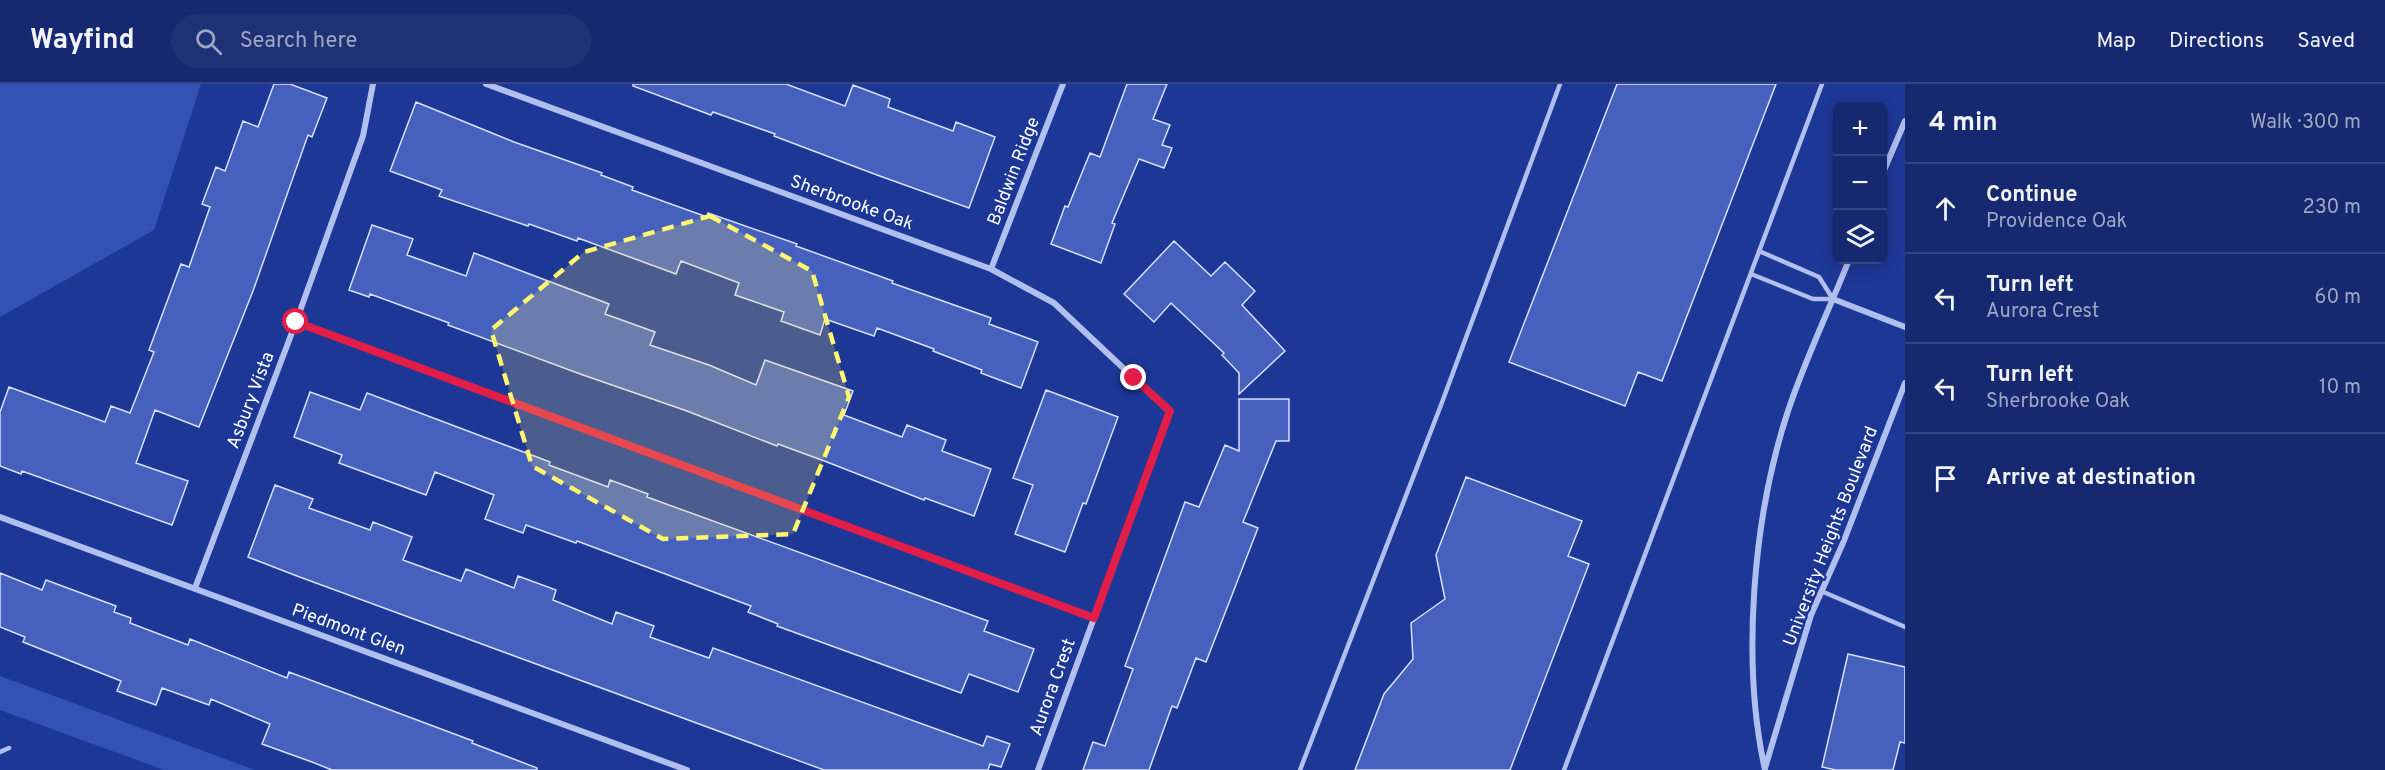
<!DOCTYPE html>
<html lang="en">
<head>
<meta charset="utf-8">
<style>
	:root { --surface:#162970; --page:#1f3175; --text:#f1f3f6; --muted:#9ea6c3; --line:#354583 }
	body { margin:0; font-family:Overpass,sans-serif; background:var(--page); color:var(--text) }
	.controls { position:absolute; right:18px; top:18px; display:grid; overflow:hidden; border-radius:9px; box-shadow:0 3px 15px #0003 }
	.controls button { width:54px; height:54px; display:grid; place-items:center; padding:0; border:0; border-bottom:2px solid var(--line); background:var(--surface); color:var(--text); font:30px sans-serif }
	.stop { position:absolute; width:18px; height:18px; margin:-14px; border:4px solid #e11d48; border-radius:50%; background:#fff }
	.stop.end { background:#e11d48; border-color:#fff; box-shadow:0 2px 6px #0008 }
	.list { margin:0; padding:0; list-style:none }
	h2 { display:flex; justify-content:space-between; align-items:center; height:78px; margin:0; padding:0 24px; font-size:26px }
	h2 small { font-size:20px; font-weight:400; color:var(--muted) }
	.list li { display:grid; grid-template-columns:39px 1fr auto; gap:18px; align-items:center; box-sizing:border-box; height:90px; padding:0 24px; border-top:2px solid var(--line) }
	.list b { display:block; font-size:22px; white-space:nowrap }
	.list p { margin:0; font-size:20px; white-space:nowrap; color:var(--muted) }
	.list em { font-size:20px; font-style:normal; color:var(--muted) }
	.icon { flex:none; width:33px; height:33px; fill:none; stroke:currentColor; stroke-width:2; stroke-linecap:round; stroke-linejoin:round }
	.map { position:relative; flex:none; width:1905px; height:686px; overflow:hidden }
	header { display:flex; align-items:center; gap:36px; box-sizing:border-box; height:84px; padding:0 30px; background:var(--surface); border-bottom:2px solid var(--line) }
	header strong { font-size:28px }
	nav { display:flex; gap:33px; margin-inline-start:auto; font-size:21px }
	.search { width:420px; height:54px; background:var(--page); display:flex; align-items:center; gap:15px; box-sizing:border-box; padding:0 21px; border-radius:33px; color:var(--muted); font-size:22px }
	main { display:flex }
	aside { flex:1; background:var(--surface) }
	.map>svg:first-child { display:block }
	.green { fill:#3451b5 }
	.building { fill:#4560bd; stroke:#d7dffb; stroke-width:1.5 }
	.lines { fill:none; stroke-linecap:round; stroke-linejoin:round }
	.lane { stroke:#b1bfef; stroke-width:4.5 }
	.street { stroke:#b1bfef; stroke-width:6 }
	.route { stroke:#e11d48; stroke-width:8 }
	.marked { fill:#fef570; fill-opacity:0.2; stroke:#fef570; stroke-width:4.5; stroke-dasharray:12 8; stroke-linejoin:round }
	.labels { text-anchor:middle; stroke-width:4.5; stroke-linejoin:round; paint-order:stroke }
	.street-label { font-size:18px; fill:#fff; stroke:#1d3796 }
</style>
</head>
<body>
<header>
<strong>Wayfind</strong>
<div class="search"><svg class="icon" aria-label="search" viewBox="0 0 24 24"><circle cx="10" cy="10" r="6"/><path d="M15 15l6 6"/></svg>Search here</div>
<nav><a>Map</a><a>Directions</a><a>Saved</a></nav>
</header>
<main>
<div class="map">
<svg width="1905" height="686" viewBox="0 0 1905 686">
	<rect width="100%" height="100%" fill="#1d3796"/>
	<path class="green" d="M0 0H201L154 146 0 233Z
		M0 592 255 686H164L0 626Z"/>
	<path class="building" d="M274 0H290L327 14 312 53 308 51 253 207 199 343 155 326 136 379 188 397 172 441 22 387 21 390 0 382V328L9 303 105 338 111 322 130 329 154 268 149 266 181 180 189 183 210 123 202 120 216 83 225 87 243 37 258 43Z
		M633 0H786L845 22 853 1 890 15 888 23 953 47 956 38 995 53 969 124 877 91 774 52 775 50 713 28 711 31 633 2Z
		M1127 0H1167L1153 35 1170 41 1162 61 1172 64 1164 84 1139 75 1112 139 1115 140 1101 179 1051 160 1065 122 1068 123 1090 69 1100 73Z
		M1617 0H1776L1662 297 1638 288 1625 322 1509 278Z
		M416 18 514 58 602 89 601 91 633 103 632 106 707 133 708 129 797 160 796 162 893 197 892 199 991 234 989 240 1038 258 1021 304 981 289 982 286 933 267 934 265 877 244 874 252 825 235 820 251 781 237 784 228 735 211 739 199 681 177 676 190 578 154 577 157 529 140 528 142 439 112 442 106 390 87Z
		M372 141 413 155 407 171 466 192 474 169 609 220 605 230 655 248 650 261 709 281 756 301 765 276 853 307 844 331 902 353 907 341 946 356 942 367 991 385 974 432 925 414 924 416 827 378 778 360 777 362 687 327 583 291 448 241 449 239 370 210 369 213 349 206Z
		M1174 157 1211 192 1225 178 1255 207 1242 221 1285 267 1239 310V289L1222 271 1224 269 1171 219 1154 238 1124 210Z
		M1046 306 1118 333 1086 420 1083 419 1065 468 1015 450 1033 401 1013 394Z
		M310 308 360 326 367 309 550 378 549 381 608 403 610 396 648 410 647 413 988 537 984 547 1034 565 1018 608 969 590 961 609 777 542 778 540 748 528 751 522 577 457 576 459 526 441 523 449 485 435 494 411 435 388 426 411 339 379 342 371 294 353Z
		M1239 315H1289V357H1276L1243 438 1258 444 1206 578 1196 574 1177 624 1172 622 1149 686H1083L1093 658 1105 662 1133 585 1125 582 1185 418 1199 423 1225 361 1239 367Z
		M1466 393 1582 437 1568 472 1589 480 1510 686H1355L1384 610 1413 575 1411 539 1445 515 1436 471Z
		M275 401 313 415 309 424 370 446 373 438 412 453 403 476 461 497 466 485 514 504 518 492 556 506 553 516 612 540 616 528 654 542 650 553 709 574 713 564 983 662 987 652 1010 660 1001 683 990 680 988 686H824L297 492 248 473Z
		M0 489 42 506 46 496 116 522 114 528 131 534 130 539 188 561 190 555 287 594 289 588 473 657 472 659 537 684V686H332L312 678 262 660 270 640 211 615 209 621 162 604 156 621 117 607 121 597 23 558 25 553 0 543Z
		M1848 570 1905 583V659L1900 658 1893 686H1836L1822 683Z"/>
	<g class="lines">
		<path class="lane" d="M1759 167 1819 193 1833 215
			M1751 190 1813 215H1833
			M1821 507 1905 543
			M0 668 9 664
			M1300 686 1441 321 1560 0
			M1564 686 1822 0"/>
		<path class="street" d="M486 0 991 185 1054 219 1170 328 1038 686
			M1882 91 1905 37
			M991 185 1063 0
			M1833 215 1905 243
			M296 238 1094 534
			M0 433 687 686
			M195 504 296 238 363 52 373 0
			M1765 684 1811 531 1843 459 1905 299
			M1765 686C1741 577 1753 433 1788 327 1805 276 1829 226 1849 176"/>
	</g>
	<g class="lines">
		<path class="route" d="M296 238 1094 534 1170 327 1134 294"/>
	</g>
	<path class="marked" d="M710 132 812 187 849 313 793 450 663 455 532 382 491 246 584 168Z"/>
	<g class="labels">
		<g class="street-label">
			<text transform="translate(1013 87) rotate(-69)" y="6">Baldwin Ridge</text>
			<text transform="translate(852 118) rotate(20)" y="6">Sherbrooke Oak</text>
			<text transform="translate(250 316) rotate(-69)" y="6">Asbury Vista</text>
			<text transform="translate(1830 452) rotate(-69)" y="6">University Heights Boulevard</text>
			<text transform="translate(349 545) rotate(20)" y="6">Piedmont Glen</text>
			<text transform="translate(1052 603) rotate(-70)" y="6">Aurora Crest</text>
		</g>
	</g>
</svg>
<div class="controls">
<button>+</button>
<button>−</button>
<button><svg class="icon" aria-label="layers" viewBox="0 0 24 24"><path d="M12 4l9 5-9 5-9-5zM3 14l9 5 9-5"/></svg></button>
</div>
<div class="stop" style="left:296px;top:238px"></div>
<div class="stop end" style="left:1134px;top:294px"></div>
</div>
<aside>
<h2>4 min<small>Walk · 300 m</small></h2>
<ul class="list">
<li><svg class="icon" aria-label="ahead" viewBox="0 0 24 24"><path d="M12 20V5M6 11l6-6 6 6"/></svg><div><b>Continue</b><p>Providence Oak</p></div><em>230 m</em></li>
<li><svg class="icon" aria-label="left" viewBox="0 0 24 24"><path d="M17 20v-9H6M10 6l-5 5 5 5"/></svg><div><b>Turn left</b><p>Aurora Crest</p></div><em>60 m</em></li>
<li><svg class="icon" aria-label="left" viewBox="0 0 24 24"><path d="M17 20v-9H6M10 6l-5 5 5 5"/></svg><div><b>Turn left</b><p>Sherbrooke Oak</p></div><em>10 m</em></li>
<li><svg class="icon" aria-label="arrive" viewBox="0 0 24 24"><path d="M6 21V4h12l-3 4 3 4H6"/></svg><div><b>Arrive at destination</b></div></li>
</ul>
</aside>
</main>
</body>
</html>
